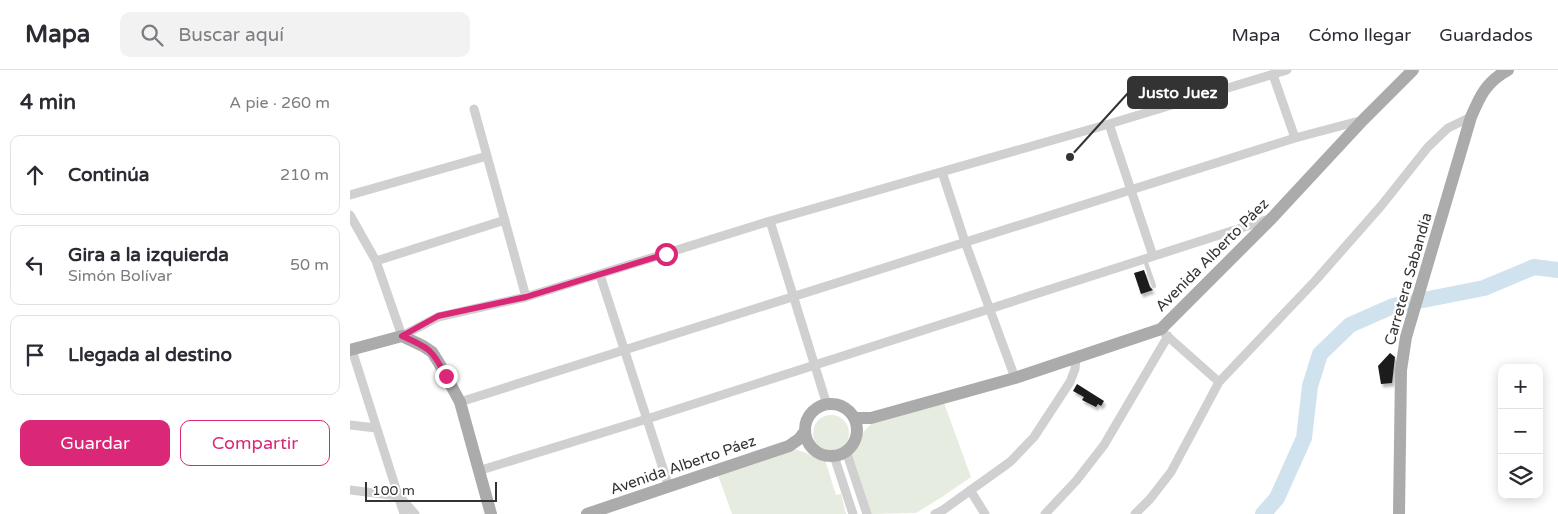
<!DOCTYPE html>
<html lang="es">
<head>
<meta charset="utf-8">
<style>
	:root { --surface:#fff; --page:#f2f2f3; --text:#2b2b33; --muted:#7c7c81; --line:#e1e1e2; --accent:#db2777 }
	body { margin:0; font-family:"Varela Round",sans-serif; background:var(--page); color:var(--text) }
	.controls { position:absolute; right:15px; bottom:15px; display:grid; overflow:hidden; border-radius:10px; box-shadow:0 2px 12px #0003 }
	.controls button { width:45px; height:45px; display:grid; place-items:center; padding:0; border:0; border-bottom:1px solid var(--line); background:var(--surface); color:var(--text); font:25px sans-serif }
	.scale { position:absolute; left:15px; bottom:12px; width:132px; box-sizing:border-box; padding-left:5px; border:2px solid #333; border-top:0; font-size:14px; line-height:18px; white-space:nowrap; color:#333; -webkit-text-stroke:4px #fff; paint-order:stroke }
	.stop { position:absolute; width:15px; height:15px; margin:-11px; border:4px solid #db2777; border-radius:50%; background:#fff }
	.stop.end { background:#db2777; border-color:#fff; box-shadow:0 1px 5px #0008 }
	.list { margin:0; padding:0; list-style:none }
	h2 { display:flex; justify-content:space-between; align-items:center; height:65px; margin:0; padding:0 20px; font-size:21px }
	h2 small { font-size:16px; font-weight:400; color:var(--muted) }
	.list li { display:grid; grid-template-columns:32px 1fr auto; gap:15px; align-items:center; box-sizing:border-box; height:80px; margin:0 10px 10px; padding:0 10px; border:1px solid var(--line); border-radius:10px }
	.list b { display:block; font-size:19px; white-space:nowrap }
	.list p { margin:0; font-size:16px; white-space:nowrap; color:var(--muted) }
	.list em { font-size:16px; font-style:normal; color:var(--muted) }
	.actions { display:flex; gap:10px; padding:15px 20px }
	.actions a { flex:1; padding:11px 0; border:1px solid var(--accent); border-radius:10px; text-align:center; font-size:18px; color:var(--accent) }
	.actions .main { background:var(--accent); color:#fff }
	.icon { flex:none; width:28px; height:28px; fill:none; stroke:currentColor; stroke-width:2; stroke-linecap:round; stroke-linejoin:round }
	.map { position:relative; flex:none; width:1208px; height:444px; overflow:hidden }
	header { display:flex; align-items:center; gap:30px; box-sizing:border-box; height:70px; padding:0 25px; background:var(--surface); border-bottom:1px solid var(--line) }
	header strong { font-size:24px }
	nav { display:flex; gap:28px; margin-inline-start:auto; font-size:18px }
	.search { width:350px; height:45px; background:var(--page); display:flex; align-items:center; gap:12px; box-sizing:border-box; padding:0 18px; border-radius:10px; color:var(--muted); font-size:19px }
	main { display:flex }
	aside { flex:1; background:var(--surface) }
	.map>svg:first-child { display:block }
	.green { fill:#e6ecdf }
	.lines { fill:none; stroke-linecap:round; stroke-linejoin:round }
	.river { stroke:#cfe2ee; stroke-width:16 }
	.building { fill:#1a1a1a; filter:url(#shadow) }
	.lane { stroke:#d0d0d0; stroke-width:4.5 }
	.street { stroke:#d0d0d0; stroke-width:9 }
	.primary { stroke:#ababab; stroke-width:12 }
	.route { stroke:#db2777; stroke-width:6 }
	.labels { text-anchor:middle; stroke-width:5; stroke-linejoin:round; paint-order:stroke }
	.street-label { font-size:15px; fill:#333; stroke:#fff }
	.leader { fill:none; stroke:#333; stroke-width:2 }
	.callout-dot { fill:#333; stroke:#fff; stroke-width:2 }
	.callout { fill:#333; stroke:#333; stroke-width:2 }
	.callout-label { font-size:16px; text-anchor:middle; font-weight:bold; fill:#fff }
</style>
</head>
<body>
<header>
<strong>Mapa</strong>
<div class="search"><svg class="icon" aria-label="search" viewBox="0 0 24 24"><circle cx="10" cy="10" r="6"/><path d="M15 15l6 6"/></svg>Buscar aquí</div>
<nav><a>Mapa</a><a>Cómo llegar</a><a>Guardados</a></nav>
</header>
<main>
<aside>
<h2>4 min<small>A pie · 260 m</small></h2>
<ul class="list">
<li><svg class="icon" aria-label="ahead" viewBox="0 0 24 24"><path d="M12 20V5M6 11l6-6 6 6"/></svg><div><b>Continúa</b></div><em>210 m</em></li>
<li><svg class="icon" aria-label="left" viewBox="0 0 24 24"><path d="M17 20v-9H6M10 6l-5 5 5 5"/></svg><div><b>Gira a la izquierda</b><p>Simón Bolívar</p></div><em>50 m</em></li>
<li><svg class="icon" aria-label="arrive" viewBox="0 0 24 24"><path d="M6 21V4h12l-3 4 3 4H6"/></svg><div><b>Llegada al destino</b></div></li>
</ul>
<div class="actions"><a class="main">Guardar</a><a>Compartir</a></div>
</aside>
<div class="map">
<svg width="1208" height="444" viewBox="0 0 1208 444">
	<defs>
		<filter id="shadow"><feDropShadow dx="2" dy="3.5" stdDeviation="1" flood-color="#0004"/></filter>
	</defs>
	<rect width="100%" height="100%" fill="#fff"/>
	<path class="green" d="M594 333 621 407 592 427 566 443 520 444 498 388 511 365 521 354Z
		M463 363a18 18 0 1 1 36 0a18 18 0 1 1-36 0Z
		M445 379 475 390 486 425 491 424 496 444H382L368 405Z"/>
	<g class="lines">
		<path class="river" d="M913 444 927 428 954 368 960 316 970 284 1000 255 1043 236 1134 218 1184 197 1208 200"/>
	</g>
	<path class="building" d="M794 200 800 217 803 220 791 224 784 203Z
		M1040 283 1045 287 1042 313 1031 314 1028 296Z
		M727 314 754 331 751 336 748 334 746 337 732 330 734 327 723 321Z"/>
	<g class="lines">
		<path class="lane" d="M795 190 804 216"/>
		<path class="street" d="M923 5 945 68
			M124 39 176 227
			M759 54 803 186
			M592 102 615 172 665 308
			M0 125 137 86
			M0 145 26 191 52 266 88 247 176 227 420 151 759 54 937 0
			M420 151 477 335
			M26 191 155 150
			M250 205 319 417
			M815 264 869 312
			M2 280 54 444
			M110 332 945 68 1013 50
			M0 355 26 358
			M496 381 517 444
			M484 386 503 444
			M128 401 297 349 919 149
			M0 420 49 426 65 444
			M620 420 635 444
			M585 444 593 440 660 392 684 367 720 312 725 299 726 289
			M695 444 726 411 754 375 818 266
			M785 444 800 429 821 402 869 312 965 211 1031 136 1078 77 1098 58 1121 47"/>
		<path class="primary" d="M0 280 52 266 73 276 82 282 89 293 110 332 141 444
			M455 360a26 26 0 1 1 52 0a26 26 0 1 1-52 0Z
			M504 348H521L665 308 811 259 922 148 1013 50 1063 0
			M237 444 439 376 449 369 455 361
			M1049 444 1051 300 1056 267 1121 47C1130 26 1136 12 1158 0"/>
	</g>
	<g class="lines">
		<path class="route" d="M96 306C82 279 79 278 52 266L88 246 176 227 316 184"/>
	</g>
	<g class="labels">
		<g class="street-label">
			<text transform="translate(862 185) rotate(-45)" y="5">Avenida Alberto Páez</text>
			<text transform="translate(1058 209) rotate(-74)" y="5">Carretera Sabandía</text>
			<text transform="translate(333 395) rotate(-19)" y="5">Avenida Alberto Páez</text>
		</g>
	</g>
	<path class="leader" d="M720 87L778 23"/>
	<circle class="callout-dot" cx="720" cy="87" r="5"/>
	<rect class="callout" x="778" y="7" width="99" height="31" rx="5"/>
	<g class="callout-label">
		<text x="828" y="28">Justo Juez</text>
	</g>
</svg>
<div class="controls">
<button>+</button>
<button>−</button>
<button><svg class="icon" aria-label="layers" viewBox="0 0 24 24"><path d="M12 4l9 5-9 5-9-5zM3 14l9 5 9-5"/></svg></button>
</div>
<div class="scale">100 m</div>
<div class="stop" style="left:316px;top:184px"></div>
<div class="stop end" style="left:96px;top:306px"></div>
</div>
</main>
</body>
</html>
